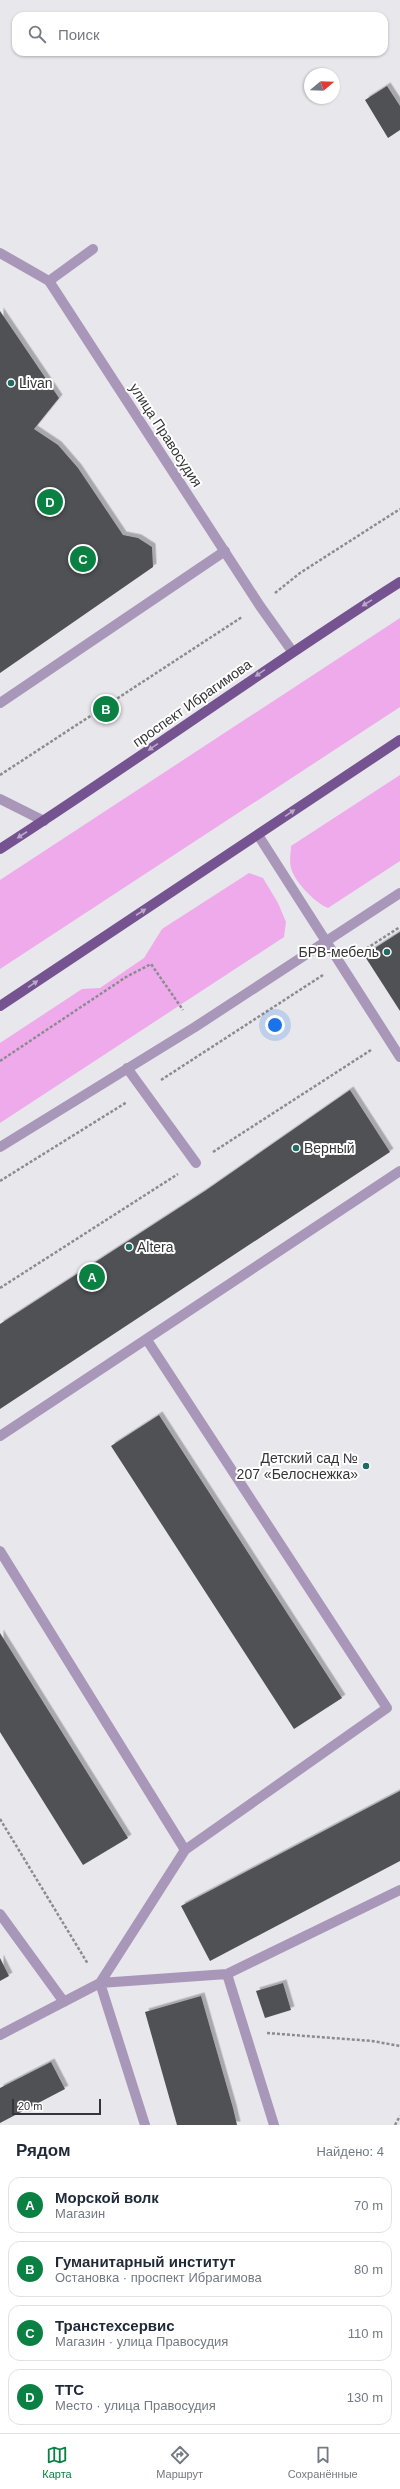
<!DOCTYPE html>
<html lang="ru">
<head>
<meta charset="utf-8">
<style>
	:root { --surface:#fff; --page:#f2f2f3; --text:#1f2937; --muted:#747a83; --line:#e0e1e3; --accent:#0b8043 }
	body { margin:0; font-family:Helvetica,sans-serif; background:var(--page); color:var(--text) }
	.compass { position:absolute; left:304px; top:68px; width:36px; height:36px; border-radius:50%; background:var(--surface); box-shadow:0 1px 3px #0004; rotate:71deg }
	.scale { position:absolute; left:12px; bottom:10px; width:89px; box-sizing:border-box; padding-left:4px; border:2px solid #353537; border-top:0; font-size:11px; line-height:14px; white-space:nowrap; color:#353537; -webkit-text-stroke:3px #fff; paint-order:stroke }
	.you { position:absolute; left:275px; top:1025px; width:14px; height:14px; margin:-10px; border:3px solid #fff; border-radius:50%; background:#1a73e8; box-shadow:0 0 0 6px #1a73e833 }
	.badge { display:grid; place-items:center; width:26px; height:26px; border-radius:50%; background:var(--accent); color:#fff; font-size:13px; font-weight:700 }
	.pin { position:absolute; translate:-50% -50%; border:2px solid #fff; box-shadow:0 1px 4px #0006 }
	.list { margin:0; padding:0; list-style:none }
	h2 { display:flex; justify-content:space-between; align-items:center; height:52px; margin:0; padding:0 16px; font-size:17px }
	h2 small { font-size:13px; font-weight:400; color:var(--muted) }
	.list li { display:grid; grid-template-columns:26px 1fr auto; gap:12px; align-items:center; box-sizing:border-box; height:56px; margin:0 8px 8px; padding:0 8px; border:1px solid var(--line); border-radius:12px }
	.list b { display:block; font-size:15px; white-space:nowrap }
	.list p { margin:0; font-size:13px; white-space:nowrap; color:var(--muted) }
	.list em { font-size:13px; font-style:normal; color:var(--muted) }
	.icon { flex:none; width:22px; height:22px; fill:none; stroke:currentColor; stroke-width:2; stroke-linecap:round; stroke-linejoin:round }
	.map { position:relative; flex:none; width:400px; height:2125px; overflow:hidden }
	.search { position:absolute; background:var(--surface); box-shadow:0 1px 3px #0004; left:12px; right:12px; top:12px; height:44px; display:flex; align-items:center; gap:10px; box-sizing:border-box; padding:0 14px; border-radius:12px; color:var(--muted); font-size:15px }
	.sheet { height:308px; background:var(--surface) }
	nav { display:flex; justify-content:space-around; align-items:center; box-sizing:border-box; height:56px; border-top:1px solid var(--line); background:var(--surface); font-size:11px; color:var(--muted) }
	nav a { display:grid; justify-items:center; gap:2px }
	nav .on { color:var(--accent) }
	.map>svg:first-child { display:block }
	.green { fill:#efaaeb }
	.building { fill:#4f5155; filter:url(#shadow) }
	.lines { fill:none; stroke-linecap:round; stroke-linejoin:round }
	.path { stroke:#8c8c8f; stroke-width:2.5; stroke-dasharray:3 2; stroke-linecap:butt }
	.lane { stroke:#a997ba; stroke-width:10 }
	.street { stroke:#a997ba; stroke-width:10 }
	.primary { stroke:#755391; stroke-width:10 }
	.oneway { fill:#baa9c8 }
	.poi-dot { fill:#216b64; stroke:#fff; stroke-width:1.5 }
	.labels { text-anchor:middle; stroke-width:4; stroke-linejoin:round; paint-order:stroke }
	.poi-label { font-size:14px; fill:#353537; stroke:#fff; text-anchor:start }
	.street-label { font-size:14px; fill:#353537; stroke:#fff }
</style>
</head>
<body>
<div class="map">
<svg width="400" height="2125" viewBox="0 0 400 2125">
	<defs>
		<filter id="shadow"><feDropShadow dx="3.5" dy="-3.5" stdDeviation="0" flood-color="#0004"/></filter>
	</defs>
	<rect width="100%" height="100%" fill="#e7e7ec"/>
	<path class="green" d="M400 618V707L0 969V880Z
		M400 775V861L328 908C315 903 294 881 291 868 289 861 291 852 291 846Z
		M249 873 263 878 278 903 286 922 284 937 0 1123V1043L82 989 100 988 144 958 162 929Z"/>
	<path class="building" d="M387 86 400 106V130L388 138 365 100Z
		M0 311 59 398 34 429 58 445 78 468 123 535 138 538 152 547 153 567 0 673Z
		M400 932V1011L364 955Z
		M350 1090 390 1152 0 1409V1324L205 1191Z
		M159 1415 342 1698 294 1729 111 1446Z
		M0 1633 128 1838 83 1865 0 1732Z
		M400 1791V1861L210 1961 181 1906Z
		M0 1958 9 1976 0 1981Z
		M283 1983 291 2010 265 2018 256 1991Z
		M201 1996 233 2108 237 2125H177L145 2012Z
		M51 2062 65 2089 0 2123V2088Z"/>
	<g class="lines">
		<path class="path" d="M275 593 300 573 400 509
			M0 775 242 617
			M358 954 400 927
			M0 1061 126 977 151 964 183 1010
			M161 1080 323 975
			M213 1152 371 1050
			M0 1181 127 1102
			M0 1288 178 1174
			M0 1819 88 1964
			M267 2033 372 2041 400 2046
			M395 2125 400 2116"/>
		<path class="lane" d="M49 281 93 249
			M0 703 225 551
			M0 799 44 821
			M258 835 400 1057
			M127 1068 196 1163
			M0 1147 195 1027 400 893
			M147 1340 387 1708 185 1850
			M0 1436 400 1171
			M0 1551 185 1850 100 1983 0 2035
			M0 1914 64 2002
			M227 1974 400 1890
			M145 2125 100 1983 227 1974 274 2125"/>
		<path class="street" d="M0 253 49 281 260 606 292 651"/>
		<path class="primary" d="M0 849C135 762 265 668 400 582
			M0 1006 400 740"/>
	</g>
	<defs><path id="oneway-solid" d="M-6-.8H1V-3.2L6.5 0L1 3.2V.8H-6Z"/></defs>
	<g class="oneway">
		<use href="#oneway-solid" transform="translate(367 603) rotate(148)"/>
		<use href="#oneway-solid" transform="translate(260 673) rotate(145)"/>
		<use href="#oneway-solid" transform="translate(153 747) rotate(146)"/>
		<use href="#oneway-solid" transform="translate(290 813) rotate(-34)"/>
		<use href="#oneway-solid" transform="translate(22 835) rotate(147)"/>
		<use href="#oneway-solid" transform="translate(141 912) rotate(-33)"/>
		<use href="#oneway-solid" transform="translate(33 984) rotate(-34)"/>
	</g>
	<g class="poi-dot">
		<circle cx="11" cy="383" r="4"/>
		<circle cx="387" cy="952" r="4"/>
		<circle cx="296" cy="1148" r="4"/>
		<circle cx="129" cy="1247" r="4"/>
		<circle cx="366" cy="1466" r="4"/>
	</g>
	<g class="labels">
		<g class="poi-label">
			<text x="19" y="388">Livan</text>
			<text x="379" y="957" text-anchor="end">БРВ-мебель</text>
			<text x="304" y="1153">Верный</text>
			<text x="137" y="1252">Altera</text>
			<text x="358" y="1463" text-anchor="end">Детский сад №<tspan x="358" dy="16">207 «Белоснежка»</tspan></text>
		</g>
		<g class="street-label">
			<text transform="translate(166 435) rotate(57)" y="5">улица Правосудия</text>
			<text transform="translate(192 703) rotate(-35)" y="5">проспект Ибрагимова</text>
		</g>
	</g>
</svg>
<svg class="compass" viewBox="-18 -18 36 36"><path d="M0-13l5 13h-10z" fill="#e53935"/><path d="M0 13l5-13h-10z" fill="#747a83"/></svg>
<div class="scale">20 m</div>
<div class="you"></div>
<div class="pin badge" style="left:92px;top:1277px">A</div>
<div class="pin badge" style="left:106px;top:709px">B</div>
<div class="pin badge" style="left:83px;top:559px">C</div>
<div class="pin badge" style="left:50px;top:502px">D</div>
<div class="search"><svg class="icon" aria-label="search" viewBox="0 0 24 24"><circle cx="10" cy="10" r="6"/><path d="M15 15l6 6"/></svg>Поиск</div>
</div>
<section class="sheet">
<h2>Рядом<small>Найдено: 4</small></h2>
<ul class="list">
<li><span class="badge">A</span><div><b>Морской волк</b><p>Магазин</p></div><em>70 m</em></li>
<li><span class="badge">B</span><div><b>Гуманитарный институт</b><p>Остановка · проспект Ибрагимова</p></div><em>80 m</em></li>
<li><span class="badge">C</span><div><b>Транстехсервис</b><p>Магазин · улица Правосудия</p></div><em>110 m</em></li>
<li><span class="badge">D</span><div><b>ТТС</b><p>Место · улица Правосудия</p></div><em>130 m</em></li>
</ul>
</section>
<nav>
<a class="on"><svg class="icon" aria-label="map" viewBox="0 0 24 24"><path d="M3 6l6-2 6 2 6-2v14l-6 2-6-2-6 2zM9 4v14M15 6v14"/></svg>Карта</a>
<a><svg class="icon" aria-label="directions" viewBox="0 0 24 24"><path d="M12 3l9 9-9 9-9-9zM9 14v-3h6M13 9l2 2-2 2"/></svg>Маршрут</a>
<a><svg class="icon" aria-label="saved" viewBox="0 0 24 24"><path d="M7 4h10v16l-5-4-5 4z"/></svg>Сохранённые</a>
</nav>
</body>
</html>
